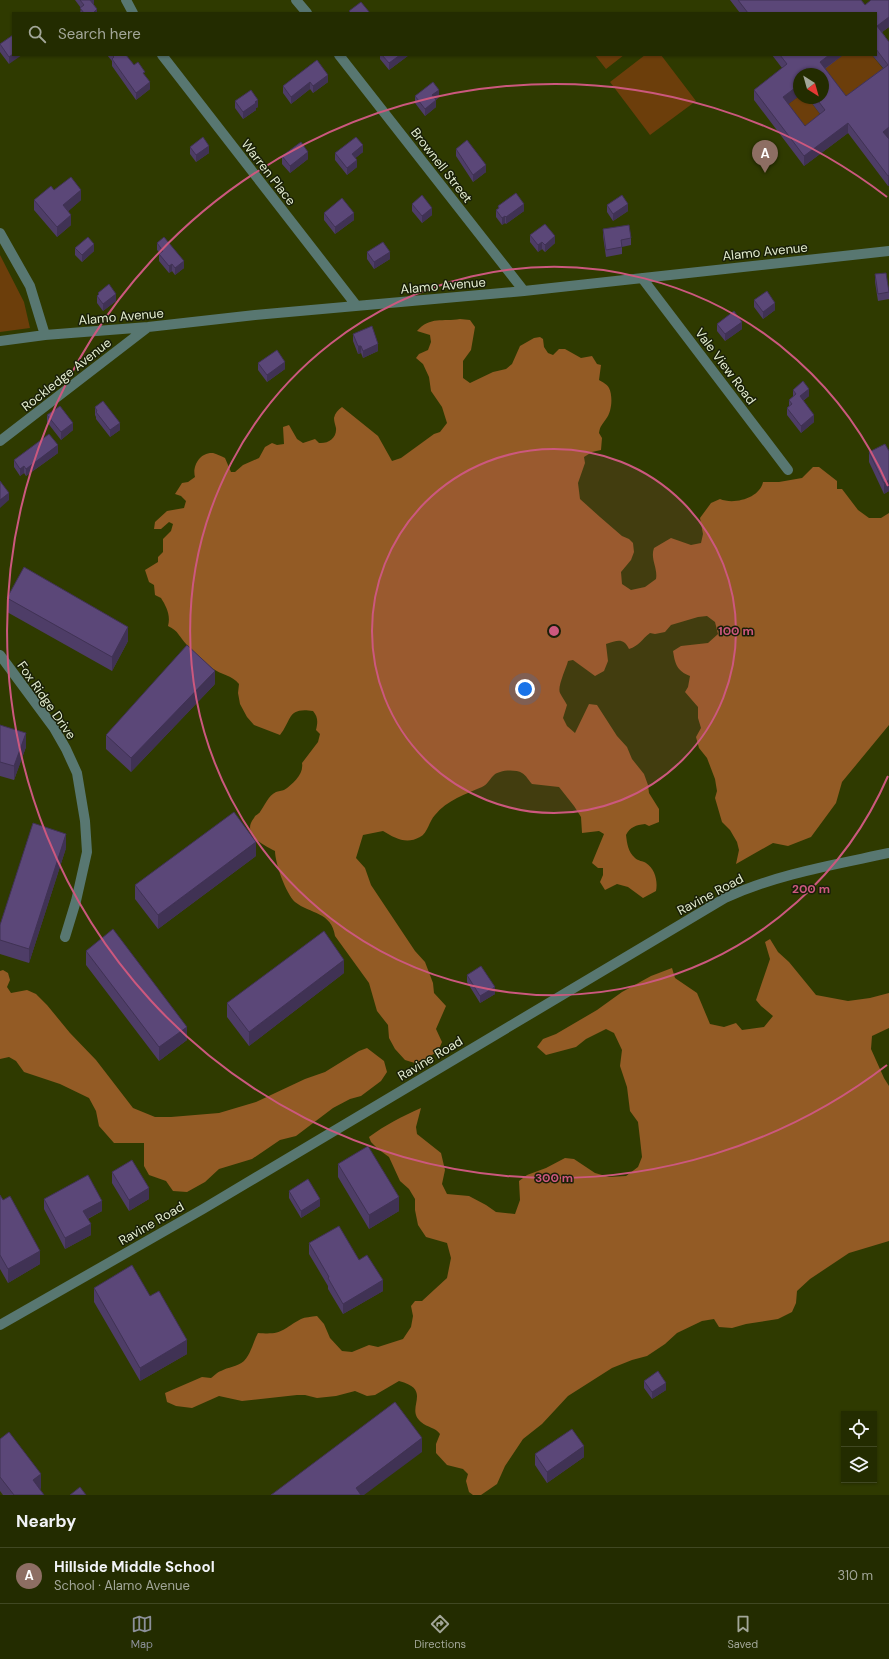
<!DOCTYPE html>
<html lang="en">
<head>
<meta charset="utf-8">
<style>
	:root { --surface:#232c00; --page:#2b340a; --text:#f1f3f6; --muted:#a3a799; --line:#404822; --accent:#8c9099 }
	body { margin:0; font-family:"DM Sans",sans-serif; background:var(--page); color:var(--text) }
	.controls { position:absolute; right:12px; bottom:12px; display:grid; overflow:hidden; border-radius:0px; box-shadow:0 1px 3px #0004 }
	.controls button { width:36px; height:36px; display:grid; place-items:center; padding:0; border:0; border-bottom:1px solid var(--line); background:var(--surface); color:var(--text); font:20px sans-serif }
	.compass { position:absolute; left:793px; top:68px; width:36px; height:36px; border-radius:50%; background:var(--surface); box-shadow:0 1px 3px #0004; rotate:143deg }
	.you { position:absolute; left:525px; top:689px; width:14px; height:14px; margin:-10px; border:3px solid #fff; border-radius:50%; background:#1a73e8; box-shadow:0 0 0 6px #1a73e833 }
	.badge { display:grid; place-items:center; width:26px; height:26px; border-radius:50%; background:var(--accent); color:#fff; font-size:13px; font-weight:700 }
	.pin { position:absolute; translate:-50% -33px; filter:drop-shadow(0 1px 2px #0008) }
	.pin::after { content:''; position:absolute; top:21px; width:14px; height:12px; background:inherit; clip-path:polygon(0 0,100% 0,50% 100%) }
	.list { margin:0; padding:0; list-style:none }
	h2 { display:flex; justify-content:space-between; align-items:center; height:52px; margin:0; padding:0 16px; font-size:17px }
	h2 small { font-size:13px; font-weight:400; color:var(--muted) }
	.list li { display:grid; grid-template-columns:26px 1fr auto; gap:12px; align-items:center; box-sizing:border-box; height:56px; padding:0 16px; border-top:1px solid var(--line) }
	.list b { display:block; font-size:15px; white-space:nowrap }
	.list p { margin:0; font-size:13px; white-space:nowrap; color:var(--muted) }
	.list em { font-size:13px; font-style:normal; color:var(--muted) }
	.icon { flex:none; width:22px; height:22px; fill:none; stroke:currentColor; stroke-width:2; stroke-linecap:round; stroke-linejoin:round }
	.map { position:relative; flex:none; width:889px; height:1495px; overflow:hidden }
	.search { position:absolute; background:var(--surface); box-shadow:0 1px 3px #0004; left:12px; right:12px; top:12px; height:44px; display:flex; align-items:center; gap:10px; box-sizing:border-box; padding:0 14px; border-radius:0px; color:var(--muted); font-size:15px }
	.sheet { height:108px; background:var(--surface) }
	nav { display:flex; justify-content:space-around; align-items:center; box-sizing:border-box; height:56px; border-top:1px solid var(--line); background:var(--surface); font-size:11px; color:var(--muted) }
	nav a { display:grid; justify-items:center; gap:2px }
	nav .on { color:var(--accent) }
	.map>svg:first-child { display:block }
	.green { fill:#6c3e0b }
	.forest { fill:#935b25 }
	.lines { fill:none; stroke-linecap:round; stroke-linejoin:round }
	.minor { stroke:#587771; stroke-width:10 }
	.wall { fill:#4e3d67; fill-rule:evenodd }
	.shaded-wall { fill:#403254 }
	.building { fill:#5b4778; stroke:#403254; fill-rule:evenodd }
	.ring { fill:none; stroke:#cc587e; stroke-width:2 }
	.labels { text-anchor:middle; stroke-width:3; stroke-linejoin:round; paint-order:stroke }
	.street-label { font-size:13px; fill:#e4edd0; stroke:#191f08 }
	.centre { fill:#cc587e; stroke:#191f08; stroke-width:2 }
	.ring-label { font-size:12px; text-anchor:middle; font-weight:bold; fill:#cc587e; stroke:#191f08; stroke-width:3; stroke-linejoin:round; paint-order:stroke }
</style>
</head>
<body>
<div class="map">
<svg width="889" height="1495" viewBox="0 0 889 1495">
	<rect width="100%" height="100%" fill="#2f3a00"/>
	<path class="green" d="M595 55H624L606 69Z
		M645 55H661L696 101 650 135 610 82Z
		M843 55H872L888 75 846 107 823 74 820 72Z
		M799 96V98H808L825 121 805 137 783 108Z
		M0 255 24 302 30 328 0 332Z"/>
	<path class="forest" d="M460 319 470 320 475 327 471 350 463 361V378L470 383 493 372 506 369 512 364 520 346 534 338 540 337 543 339 544 347 548 353 553 355 559 349H565L581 358 592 356 597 364 601 365 599 380C602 382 607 384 609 388 613 396 612 412 606 419 602 425 600 426 599 433L602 438 601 450 592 452 584 457 585 463 578 483 580 499 600 517 622 536 629 539 633 543 634 552 631 560 621 572 622 584 631 590 645 587 656 579C658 568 650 559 654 548L671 538 691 545 701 543 703 534 700 518 711 503 720 499C734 505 760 498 763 482H779L802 478 813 467H819L837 481V489H842L858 510 869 518H881L889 513V725L842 782 836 803 811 837 788 846 773 843 736 864 739 850 737 842 730 830 722 822 715 798 717 791 715 779 707 758 699 748 696 737 701 728 698 718V707L685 692 688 687 690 676C677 671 675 664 673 651L681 646 708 643 718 634 715 622 707 616 698 617 671 625 665 632 655 634 650 633C642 639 639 646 629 649 623 637 617 641 606 644L608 661 604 671 595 676 573 660 568 661C566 669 557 687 560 693 562 697 565 701 567 705L563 718 567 726 575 733 589 704 597 705 617 736 627 747 632 759 644 774 648 785 649 793 659 809V822L649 826 645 824C636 825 630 827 626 835 627 843 628 852 635 858 638 861 643 861 646 863 655 869 658 881 656 891L643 898 628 887 617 884 605 890 600 882 603 875V868H598L592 863 604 834 599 831 582 833 581 817 574 806 559 787 532 784C529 781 526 775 522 773 515 769 498 770 493 776 489 780 487 785 482 787 466 794 447 800 435 815 429 821 428 833 420 837 406 845 395 838 383 831L363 835 356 858 365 868 371 885 415 951 425 962 433 983 434 993 446 1006 436 1029 442 1042 438 1051 418 1064 405 1060 395 1049 389 1038 388 1025 377 1011 369 983 335 936C332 912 310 914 295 902 286 894 275 863 275 851 263 845 241 834 254 818 255 815 259 814 260 812 265 805 268 796 276 792 278 791 282 791 284 790 293 784 304 774 302 763L318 742 320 734 316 730C318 722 318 717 313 711 287 707 292 720 280 735L254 725 247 717 240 704 238 693 239 684C232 675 221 675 212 668 203 662 194 653 187 645 179 637 179 631 168 626 171 615 166 606 161 598L155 595 154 585 149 582 145 570 158 562V557L163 552V539L171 531 173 524 169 522 161 529H154L155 522 167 511 184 508 186 501 181 496 175 494 182 483 188 482 195 477C192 466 200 452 213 453 217 454 221 456 225 458L231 472H235L243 465 259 458 265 447 272 443 277 445 284 444 283 427 289 425 297 439 303 443 315 439 319 443C328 444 337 438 336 428 335 424 334 421 334 418 335 413 338 410 342 407L378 436 392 461 401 458 434 434 440 432 447 423 442 407 431 391 429 377 423 364 416 358 419 354 428 350 431 342 430 335 417 331C430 316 443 322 460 319Z
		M770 939 778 952 789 962 816 995 848 1001 870 998 889 993V1028L872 1036 871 1049 884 1078 889 1086V1241L849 1253 810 1279 797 1291 796 1303 792 1312 778 1319 746 1324 732 1328 719 1327 714 1319 702 1321 677 1333 665 1344 647 1356 632 1360 612 1368 568 1396 542 1424 523 1439 505 1466 497 1484 481 1495H473L469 1492 466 1481 468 1474 463 1469 447 1465 436 1453V1444L440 1434C435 1427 428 1428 421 1422 404 1408 434 1390 399 1381L375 1395 367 1396 355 1391 336 1396 317 1398 305 1395H297L242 1401 219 1396 192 1408 176 1406 167 1402 165 1393 202 1377 211 1378C214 1376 217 1372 221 1371 228 1367 237 1367 244 1361 251 1354 253 1342 258 1333 283 1335 281 1330 301 1319 305 1317 311 1317 317 1316L324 1324 330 1338 342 1351 352 1352 369 1345 378 1347 403 1339 411 1327 413 1316 411 1306 415 1301H422L447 1278 451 1258 447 1243 426 1237 418 1225 415 1210V1199L409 1189 400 1181 389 1157 378 1149 371 1142 369 1137C385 1125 403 1116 421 1108L416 1127 417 1134 441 1153 445 1170 442 1184 447 1194 469 1196 486 1205 496 1212 515 1214 520 1200 519 1181 527 1175 546 1168 565 1158 574 1159 595 1173 609 1177 626 1176 638 1167 642 1157 640 1139 638 1122 630 1111 627 1087 620 1066 622 1050 614 1033 606 1029 586 1039 576 1047 546 1055 537 1047 543 1039 556 1034 597 1010 622 992 651 976 672 968 675 978 697 993 710 1024 724 1027 736 1023 742 1030 764 1027 773 1016 761 1006 756 1000 770 959 765 942Z
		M3 970 8 973 10 980 7 987 11 993 27 990 36 994 47 1005 70 1033 96 1060 133 1108 155 1117H171L219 1113 256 1102 305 1079 325 1072 359 1051 367 1048 384 1061 387 1072 381 1081 361 1096 350 1099 333 1108 296 1136 280 1140 252 1159 219 1169 205 1182 187 1192 173 1191 166 1181 149 1175 144 1166V1143H114L99 1126 96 1111 89 1098 60 1084 24 1072 16 1061 9 1057 0 1059V971Z"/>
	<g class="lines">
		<path class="minor" d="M126 0 133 13
			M296 0 307 13
			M162 55 356 305
			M339 55 524 291
			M0 233 30 286 45 335
			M642 278 788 470
			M0 341 45 335 148 327 255 315 524 291 889 251
			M0 441 148 327
			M0 655 54 728 66 749 77 773 85 821 87 852 76 901 65 937
			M0 1325 203 1209 725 898C777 874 833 865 889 853"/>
	</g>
	<path class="wall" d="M75 0H94V5L97 13H80L81 8Z
		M730 0H861L865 5 889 0V27L882 32 889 42V138H888V186L848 133 804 166 754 100V90L782 68 772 55H843L825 69 846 96 883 68 872 55H876V13H740ZM799 74 823 98H808L820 114 805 126 788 104 799 96Z
		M13 35 9 64 0 52V44Z
		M107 55H126L134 65 145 76 150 89 136 100 112 66V61Z
		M380 55H409L389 70 380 59Z
		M317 60 328 82 313 93 310 89 291 104 283 93V86Z
		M415 96 439 97 436 100V107L425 116 415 103Z
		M235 101 258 107 256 108V110L243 119 235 108Z
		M190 147 209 153 196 162 190 154Z
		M456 149 486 172 473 182 456 156Z
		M363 152 355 158 357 167 347 175 335 160V153Z
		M282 156 308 159 290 173 282 164Z
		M54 190 81 200 68 211 71 225 57 237 34 210V200Z
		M412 204 432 215 422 223 412 211Z
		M607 205 628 211 613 221 607 212Z
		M498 206 524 211 506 224 505 223 502 225 496 217V210L498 209Z
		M324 213 354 220 335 234 324 220Z
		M603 229 631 238V245L622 247V254L606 257 603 236Z
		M530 235 555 243 545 252 542 249 538 252 530 242Z
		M157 243 184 268 175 275 172 271 169 273 159 261V254L160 253 157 250Z
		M75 248 94 251 82 262 75 255Z
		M367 252 390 259 374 269 367 259Z
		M875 274 889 292V299L878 301 875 282Z
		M98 293 116 301 103 311 97 303V296L98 295Z
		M754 300 775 310 763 319 754 307Z
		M717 324 742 329 725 341 717 331Z
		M353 334 378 351 363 358 361 353 358 354 353 341Z
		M258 363 285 369 267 382 258 370Z
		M793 390 809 396 803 401 814 422 801 433 787 415V408L789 406V400L793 397Z
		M95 407 120 430 110 437 96 419V417L95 415Z
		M47 415 73 430 61 440 47 422Z
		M889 451V491L884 494 869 462V452Z
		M58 453 26 476 24 473 20 476 14 467V460Z
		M7 598 128 641 112 671 7 612Z
		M215 684 131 772 106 749V735Z
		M0 725 26 747 14 780 0 776Z
		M66 848 29 963 0 954V925Z
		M256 856 158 929 135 899V885Z
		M86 951 187 1040 159 1061 86 965Z
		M344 973 249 1046 227 1017V1003Z
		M467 975 495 994 480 1003 467 982Z
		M338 1164 399 1211 369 1229 338 1177Z
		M112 1172 149 1199 129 1211 112 1183Z
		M289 1191 320 1206 301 1218 289 1198Z
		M0 1195 40 1264 8 1283 0 1269Z
		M44 1199 102 1211 88 1219 91 1235 65 1249 44 1209Z
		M309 1243 359 1260 383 1291 343 1314 328 1289V1286L309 1254Z
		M94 1288 150 1296 187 1354 140 1381 94 1302Z
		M644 1381 666 1390 652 1399 644 1388Z
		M0 1439 41 1488 40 1489 44 1495H3L0 1491Z
		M535 1454 584 1457 547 1483 535 1465Z"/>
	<path class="shaded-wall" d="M90 0H94V5L90 8Z
		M97 9V13H93Z
		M889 17V27L877 36V26Z
		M13 54V55H22L9 64V57Z
		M400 55H409L389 70V63Z
		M829 55H843L820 72V62Z
		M328 75V82L313 93V86Z
		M150 82V89L136 100V93Z
		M310 82V89L291 104V97Z
		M799 85V96L783 108V97Z
		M439 90V97L432 102V95Z
		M258 100V107L256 108V110L243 119V112Z
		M436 100V107L425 116V109Z
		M848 123V133L804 166V156Z
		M889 127V138L883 142V132Z
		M363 145V152L352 161V154Z
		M209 146V153L196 162V155Z
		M308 152V159L290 173V166Z
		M357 160V167L347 175V168Z
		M486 165V172L473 182V175Z
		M889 175V186H888V176Z
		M81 190V200L63 216V205Z
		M524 204V211L506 224V217Z
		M628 204V211L613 221V214Z
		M432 208V215L422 223V216Z
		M354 213V220L335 234V227Z
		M71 215V225L57 237V227Z
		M505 216V223L502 225V218Z
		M555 236V243L545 252V245Z
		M542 242V249L538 252V245Z
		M94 244V251L82 262V255Z
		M390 252V259L374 269V262Z
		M184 261V268L175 275V268Z
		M172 264V271L169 273V266Z
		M116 294V301L103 311V304Z
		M775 303V310L763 319V312Z
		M742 322V329L725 341V334Z
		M378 344V351L363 358V351Z
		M358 346H361V353L358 354Z
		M285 362V369L267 382V375Z
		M809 389V396L800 403V396Z
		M814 415V422L801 433V426Z
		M73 423V430L61 440V432Z
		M120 423V430L110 437V430Z
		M58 445V453L26 476V469Z
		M24 466V473L20 476V469Z
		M889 480V491L884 494V483Z
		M9 493V500L0 508V500Z
		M128 627V641L112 671V657Z
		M215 671V684L131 772V758Z
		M26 733V747L14 780V766Z
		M66 834V848L29 963V949Z
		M256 842V856L158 929V915Z
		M344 960V973L249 1046V1032Z
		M495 987V994L480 1003V996Z
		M187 1027V1040L159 1061V1047Z
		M149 1188V1199L129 1211V1200Z
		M399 1197V1211L369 1229V1215Z
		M320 1199V1206L301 1218V1211Z
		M102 1201V1211L83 1221V1211Z
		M91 1224V1235L65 1249V1238Z
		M40 1251V1264L8 1283V1269Z
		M383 1280V1291L343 1314V1304Z
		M187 1340V1354L140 1381V1368Z
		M666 1383V1390L652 1399V1392Z
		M422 1438V1452L364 1495H356V1488Z
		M584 1446V1457L547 1483V1472Z
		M41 1474V1488L33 1494V1480Z"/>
	<path class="building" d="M80 0H91H90L97 9 93 13H84L80 8 84 5Z
		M738 0H861L865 5 871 0H889V17L877 26 889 42V127L883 132 889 139V175L888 176 848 123 804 156 754 90 787 64 780 55H829L820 62 846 96 888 65 876 49V13H748ZM799 74H823V98H816L825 110 805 126 783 97 799 85Z
		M361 2 370 13H351L349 11Z
		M13 35V54L9 57 0 44Z
		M112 55H126L134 65 138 62 145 72 143 73 150 82 136 93 112 59 114 57Z
		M382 55H400L389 63Z
		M317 60 328 75 313 86 310 82 291 97 283 86Z
		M433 82 439 90 432 95 436 100 425 109 415 96Z
		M251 90 258 100 255 102 256 103 243 112 235 101Z
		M203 137 209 146 196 155 190 147Z
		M356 137 363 145 352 154 357 160 347 168 335 153Z
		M467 140 486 165 473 175 456 149Z
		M301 142 308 152 290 166 282 156Z
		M71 177 81 190 63 205 71 215 57 227 34 200 51 186 54 190Z
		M516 193 524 204 506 217 505 216 502 218 496 210 499 208 498 206Z
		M422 195 432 208 422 216 412 204Z
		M622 195 628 204 613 214 607 205Z
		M342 198 354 213 335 227 324 213Z
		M545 224 555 236 545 245 542 242 538 245 530 235Z
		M629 225 631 238 621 240 622 247 606 250 603 229Z
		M88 237 94 244 82 255 75 248Z
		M164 237 184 261 175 268 172 264 169 266 159 254 163 251 157 243Z
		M383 242 390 252 374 262 367 252Z
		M886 273 889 292 878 294 875 274Z
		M109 284 116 294 103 304 97 296 99 294 98 293Z
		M767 291 775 303 763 312 754 300Z
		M734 311 742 322 725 334 717 324Z
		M372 326 378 344 363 351 361 346H358L353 334Z
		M277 350 285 362 267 375 258 363Z
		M803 381 809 389 800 396 814 415 801 426 787 408 792 404 789 400 796 394 793 390Z
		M103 401 120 423 110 430 96 412 97 411 95 407Z
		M60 406 73 423 61 432 47 415Z
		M49 434 58 445 26 469 24 466 20 469 14 460Z
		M885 444 889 451V480L884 483 869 452Z
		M0 481 9 493 0 500Z
		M24 567 128 627 112 657 7 598Z
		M187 645 215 671 131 758 106 735Z
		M0 725 26 733 14 766 0 762Z
		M234 812 256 842 158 915 135 885Z
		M33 823 66 834 29 949 0 940V925Z
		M113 929 187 1027 159 1047 86 951Z
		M324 931 344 960 249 1032 227 1003Z
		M481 966 495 987 480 996 467 975Z
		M368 1146 399 1197 369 1215 338 1164Z
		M132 1160 149 1188 129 1200 112 1172Z
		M88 1175 102 1201 83 1211 91 1224 65 1238 44 1199Z
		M308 1179 320 1199 301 1211 289 1191Z
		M0 1195 3 1200 10 1196 40 1251 8 1269 0 1255Z
		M339 1226 359 1260 367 1255 383 1280 343 1304 328 1278 329 1277 309 1243Z
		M132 1265 150 1296 159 1291 187 1340 140 1368 94 1288Z
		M658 1371 666 1383 652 1392 644 1381Z
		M395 1402 422 1438 356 1488 361 1495H271Z
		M572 1429 584 1446 547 1472 535 1454Z
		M9 1432 41 1474 33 1480 44 1495H14L0 1477V1439Z
		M80 1487 86 1495H70Z"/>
	<circle cx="554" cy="631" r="182" fill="#cc587e" fill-opacity=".12"/>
	<g class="ring">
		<circle cx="554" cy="631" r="182"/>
		<path d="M888 776A364 364 0 1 1 888 486"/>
		<path d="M887 1065A547 547 0 1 1 887 197"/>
	</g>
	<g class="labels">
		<g class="street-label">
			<text transform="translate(442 165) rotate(52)" y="5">Brownell Street</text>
			<text transform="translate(269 172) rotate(52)" y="5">Warren Place</text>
			<text transform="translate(765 251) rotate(-6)" y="5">Alamo Avenue</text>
			<text transform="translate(443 285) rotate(-5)" y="5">Alamo Avenue</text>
			<text transform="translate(121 316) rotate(-5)" y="5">Alamo Avenue</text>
			<text transform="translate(726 366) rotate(53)" y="5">Vale View Road</text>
			<text transform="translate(66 374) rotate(-38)" y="5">Rockledge Avenue</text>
			<text transform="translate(47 700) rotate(55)" y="5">Fox Ridge Drive</text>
			<text transform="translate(710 894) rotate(-28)" y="5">Ravine Road</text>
			<text transform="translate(430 1058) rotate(-31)" y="5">Ravine Road</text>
			<text transform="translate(151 1223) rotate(-30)" y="5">Ravine Road</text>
		</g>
	</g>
	<circle cx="554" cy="631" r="6" class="centre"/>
	<g class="ring-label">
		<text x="736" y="635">100 m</text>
		<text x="811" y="893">200 m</text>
		<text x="554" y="1182">300 m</text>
	</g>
</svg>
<div class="controls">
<button><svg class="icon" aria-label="locate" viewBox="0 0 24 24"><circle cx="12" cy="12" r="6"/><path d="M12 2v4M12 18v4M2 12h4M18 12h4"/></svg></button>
<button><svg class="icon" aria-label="layers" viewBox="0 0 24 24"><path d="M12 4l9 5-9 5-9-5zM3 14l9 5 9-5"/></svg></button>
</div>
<svg class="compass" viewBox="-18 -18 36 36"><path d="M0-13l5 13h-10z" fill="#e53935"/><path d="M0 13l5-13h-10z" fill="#a3a799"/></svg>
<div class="you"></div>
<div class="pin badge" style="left:765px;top:173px;background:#8d6e63">A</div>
<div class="search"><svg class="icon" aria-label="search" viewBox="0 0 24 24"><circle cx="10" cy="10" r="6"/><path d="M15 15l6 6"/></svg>Search here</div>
</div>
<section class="sheet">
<h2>Nearby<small></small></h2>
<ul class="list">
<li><span class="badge" style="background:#8d6e63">A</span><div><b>Hillside Middle School</b><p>School · Alamo Avenue</p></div><em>310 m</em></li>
</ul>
</section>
<nav>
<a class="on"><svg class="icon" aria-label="map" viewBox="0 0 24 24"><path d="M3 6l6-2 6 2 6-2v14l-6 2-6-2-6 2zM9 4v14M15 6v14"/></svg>Map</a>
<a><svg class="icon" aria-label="directions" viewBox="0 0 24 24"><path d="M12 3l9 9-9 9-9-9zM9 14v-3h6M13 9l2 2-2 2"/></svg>Directions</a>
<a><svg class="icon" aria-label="saved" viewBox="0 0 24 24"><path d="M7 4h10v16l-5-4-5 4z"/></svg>Saved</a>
</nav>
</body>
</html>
